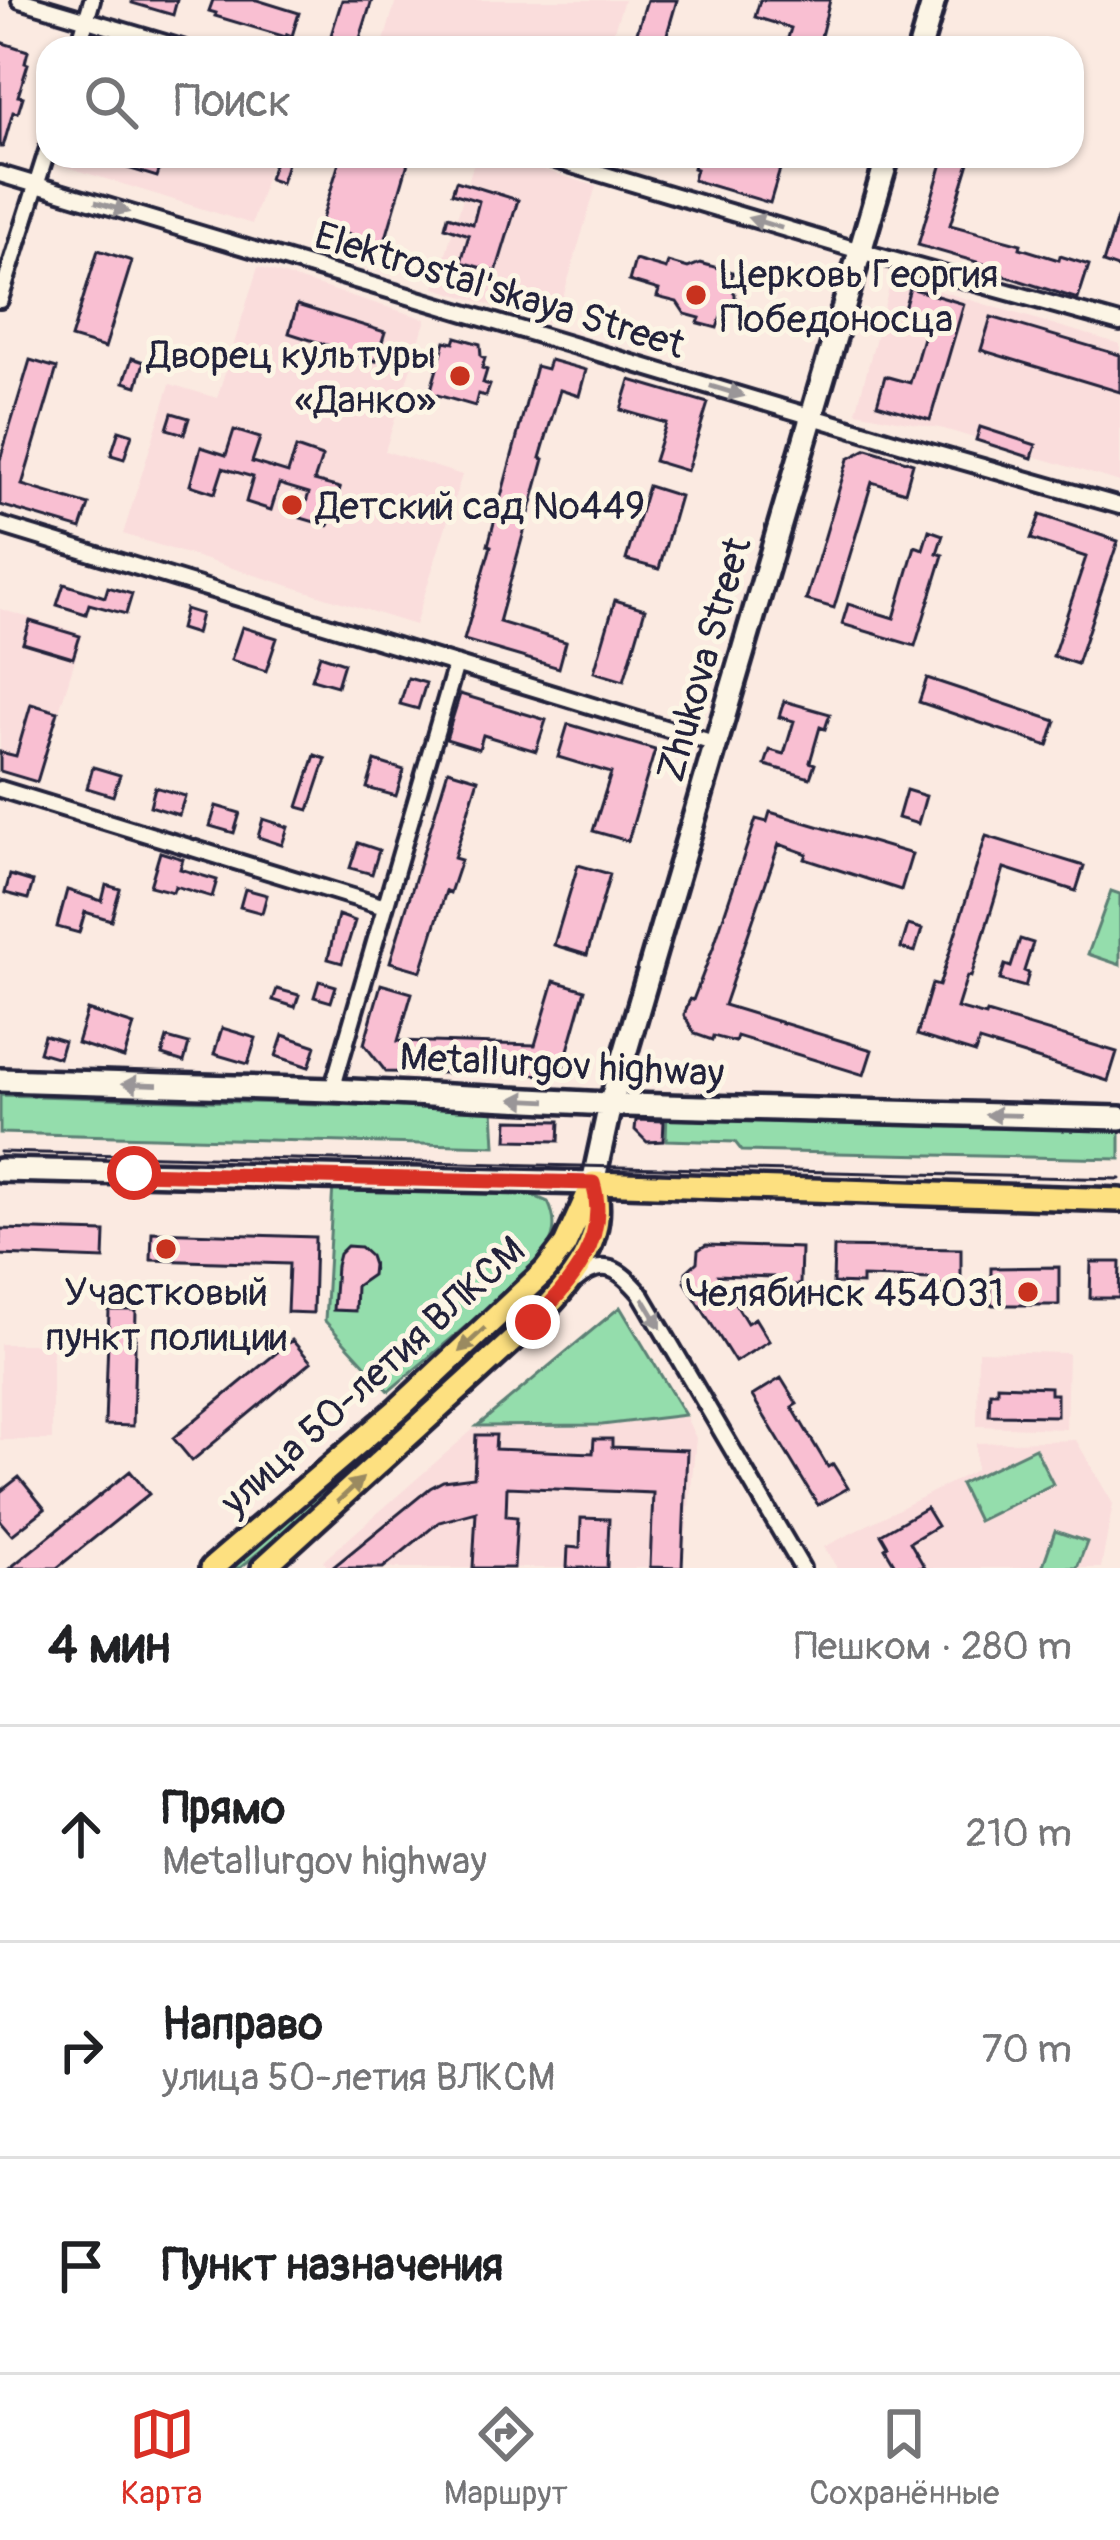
<!DOCTYPE html>
<html lang="ru">
<head>
<meta charset="utf-8">
<style>
	:root { --surface:#fff; --page:#f2f2f2; --text:#202124; --muted:#757577; --line:#e0e0e0; --accent:#d93025 }
	body { margin:0; font-family:Pangolin,sans-serif; background:var(--page); color:var(--text) }
	.stop { position:absolute; width:36px; height:36px; margin:-27px; border:9px solid #d93025; border-radius:50%; background:#fff }
	.stop.end { background:#d93025; border-color:#fff; box-shadow:0 3px 12px #0008 }
	.list { margin:0; padding:0; list-style:none }
	h2 { display:flex; justify-content:space-between; align-items:center; height:156px; margin:0; padding:0 48px; font-size:51px }
	h2 small { font-size:39px; font-weight:400; color:var(--muted) }
	.list li { display:grid; grid-template-columns:78px 1fr auto; gap:36px; align-items:center; box-sizing:border-box; height:216px; padding:0 48px; border-top:3px solid var(--line) }
	.list b { display:block; font-size:45px; white-space:nowrap }
	.list p { margin:0; font-size:39px; white-space:nowrap; color:var(--muted) }
	.list em { font-size:39px; font-style:normal; color:var(--muted) }
	.icon { flex:none; width:66px; height:66px; fill:none; stroke:currentColor; stroke-width:2; stroke-linecap:round; stroke-linejoin:round }
	.map { position:relative; flex:none; width:1120px; height:1568px; overflow:hidden }
	.search { position:absolute; background:var(--surface); box-shadow:0 3px 9px #0004; left:36px; right:36px; top:36px; height:132px; display:flex; align-items:center; gap:30px; box-sizing:border-box; padding:0 42px; border-radius:36px; color:var(--muted); font-size:45px }
	.sheet { height:804px; background:var(--surface) }
	nav { display:flex; justify-content:space-around; align-items:center; box-sizing:border-box; height:168px; border-top:3px solid var(--line); background:var(--surface); font-size:33px; color:var(--muted) }
	nav a { display:grid; justify-items:center; gap:6px }
	nav .on { color:var(--accent) }
	.map>svg:first-child { display:block }
	.built { fill:#fadddc }
	.green { fill:#94ddac; stroke:#5b8074; stroke-width:3 }
	.building { fill:#f9bfd2; stroke:#22223b; stroke-width:3 }
	.lines { fill:none; stroke-linecap:round; stroke-linejoin:round }
	.street-casing { stroke:#22223b; stroke-width:22 }
	.secondary-casing { stroke:#22223b; stroke-width:30 }
	.primary-casing { stroke:#22223b; stroke-width:30 }
	.street { stroke:#fcf5e5; stroke-width:14 }
	.secondary { stroke:#fcf5e5; stroke-width:21 }
	.primary { stroke:#fde080; stroke-width:21 }
	.tram { stroke:#22223b; stroke-width:3 }
	.oneway { fill:#9a9698 }
	.oneway2 { fill:#9a8a61 }
	.route { stroke:#d93025; stroke-width:15 }
	.poi-dot { fill:#c8321e; stroke:#fcf5e5; stroke-width:4.5 }
	.labels { text-anchor:middle; stroke-width:10; stroke-linejoin:round; paint-order:stroke }
	.poi-label { font-size:39px; fill:#22223b; stroke:#fcf5e5; text-anchor:start }
	.street-label { font-size:39px; fill:#22223b; stroke:#fcf5e5 }
</style>
</head>
<body>
<div class="map">
<svg width="1120" height="1568" viewBox="0 0 1120 1568">
	<rect width="100%" height="100%" fill="#fbeae1"/>
	<filter id="ink" filterUnits="userSpaceOnUse"><feTurbulence type="fractalNoise" baseFrequency=".00833" numOctaves="2"/><feDisplacementMap in="SourceGraphic" scale="24" xChannelSelector="R" yChannelSelector="G"/><feConvolveMatrix kernelMatrix="1 2 1 2 8 2 1 2 1" color-interpolation-filters="sRGB"/></filter>
	<g filter="url(#ink)">
		<path class="built" d="M396 0H624L608 48H382Z
			M67 156H273L252 224 64 166Z
			M476 156H499L596 186 555 324 435 288Z
			M258 267 426 319 385 451 462 475 415 625 123 534 170 384 217 398Z
			M892 277 1120 344V482L944 429 856 412Z
			M0 609 83 634 37 782 0 771Z
			M0 1344H52V1440H0Z
			M978 1351 1068 1353 1066 1429 977 1426Z
			M685 1415 696 1438 683 1568H329L323 1561 477 1426 602 1425Z
			M1076 1440 1113 1504 1101 1568H837L824 1547 976 1470V1443Z"/>
		<path class="green" d="M1111 891 1120 894V965L1088 954Z
			M0 1095 493 1109 495 1146 0 1133Z
			M667 1112 1120 1122V1159L742 1151 735 1142 666 1140Z
			M333 1185 518 1189 548 1202C561 1228 551 1246 535 1268L389 1391 325 1321Z
			M578 1235H580L565 1280 368 1462 240 1568H228L363 1457 561 1274Z
			M620 1307 685 1415 602 1425 477 1426Z
			M1035 1448 1053 1484 978 1521 960 1484Z
			M1055 1531 1087 1542 1077 1568H1042Z"/>
		<path class="building" d="M132 0H177L173 15 132 3Z
			M213 0H257L299 13 292 36 287 34 286 37 215 16 216 13 209 11Z
			M342 0H372L357 48H327Z
			M647 0H677L663 48H632Z
			M760 0H830L820 40 818 39 815 48H785L791 28 755 17Z
			M0 42 28 51 25 63 28 64 18 96 23 97 18 113 13 112 3 147H0Z
			M99 156H164L157 177 98 159Z
			M276 156 288 160 281 183 269 179Z
			M341 156H410L384 245 320 226Z
			M696 156H731L747 161 749 156H784L770 203 693 180 696 169 693 168Z
			M944 156H971L950 225 1021 244 1020 248 1059 260 1060 256 1089 265 1078 299 983 269 984 264 918 245Z
			M456 181 518 200 496 272 461 262 469 235 445 227 448 216 473 224 479 201 452 193Z
			M1117 218H1120V269L1103 263Z
			M98 250 132 261 105 348 71 338Z
			M635 260 666 269 668 262 688 268 700 263 733 272 730 285 735 294V301L731 307 723 311 717 328 698 323 700 318 685 314 677 302 657 297 659 290 629 281Z
			M910 288 964 304 930 420 877 404 885 376 910 383 928 320 903 312Z
			M297 305 385 332 376 361 289 333Z
			M991 317 1120 355V392L981 350Z
			M456 337 480 344 481 356 485 358 482 368 487 370 483 383 490 385 486 396 478 394 475 406 430 393 445 341 454 343Z
			M132 358 144 362 137 386 124 382Z
			M30 360 57 368 22 485 89 505 81 529 0 505V460Z
			M550 360 586 370 579 396 560 390 540 458 544 459 499 622 566 642 559 668 464 640 491 546 488 545 536 366 547 369Z
			M630 380 708 403 687 471 654 461 666 423 621 410Z
			M172 413 189 418 184 434 167 429Z
			M980 427 1036 445 1032 458 976 440Z
			M119 430 132 434 124 459 111 455Z
			M234 430 260 438 252 462 288 473 296 448 322 457 314 481 340 488 328 526 301 518 309 493 279 484 271 510 246 502 253 477 223 468 215 493 190 485 201 447 226 455Z
			M867 449 913 463 905 492 872 482 834 608 806 600 848 459Z
			M648 486 680 496 659 569 626 560Z
			M1040 515 1118 541 1077 664 1053 656 1086 557 1031 539Z
			M929 530 943 535 937 553 943 555 915 646 842 624 848 604 894 618 915 546 923 549Z
			M64 584 105 597 108 587 132 594 126 614 89 604 86 614 57 605Z
			M615 600 645 609 624 681 594 672Z
			M185 609 201 614 196 634 180 629Z
			M30 621 80 636 73 658 23 643Z
			M242 627 277 638 266 671 231 660Z
			M320 655 344 663 337 686 312 679Z
			M408 678 426 683 418 709 400 704Z
			M927 678 1056 721 1048 746 919 702Z
			M460 694 546 720 536 751 483 735 479 749 446 739Z
			M784 701 830 714 825 729 820 727 810 762 815 764 810 778 765 765 770 750 784 754 794 721 779 717Z
			M31 704 58 712 37 782 0 771V752L16 756Z
			M568 724 655 750 628 841 593 831 611 773 558 757Z
			M315 755 326 759 309 810 298 807Z
			M375 761 404 770 396 796 367 788Z
			M93 767 120 775 113 796 87 788Z
			M448 770 478 779 454 858 461 860 450 893 446 891 421 971 390 962Z
			M155 787 185 796 179 815 150 806Z
			M906 790 926 796 918 824 898 818Z
			M216 806 240 813 234 833 210 826Z
			M770 812 912 854 901 890 805 859 807 854 779 844 724 1005 872 1050 864 1075 737 1036 735 1042 713 1036 712 1040 695 1034 684 1015 690 999 693 1000 713 948 756 819 767 822Z
			M263 819 288 827 282 845 258 837Z
			M986 836 1084 866 1076 891 1004 868 971 977 967 976 957 1008 986 1016 987 1013 1117 1052 1108 1081 979 1041 975 1053 917 1035 932 984 939 986Z
			M358 843 379 850 372 874 350 868Z
			M160 852 183 859 180 869 217 880 212 897 175 886 173 892 150 886Z
			M578 865 610 874 587 955 554 945Z
			M10 875 33 882 28 899 5 893Z
			M106 885 120 889 111 920 85 912 79 933 57 927 67 890 102 901Z
			M245 889 267 895 262 913 240 907Z
			M338 915 355 921 342 963 328 959Z
			M908 925 922 929 915 952 901 948Z
			M1020 939 1033 943 1024 971 1029 973 1025 987 1000 980 1005 965 1011 967Z
			M319 981 336 986 331 1002 314 997Z
			M554 981 585 990 561 1075 386 1072 364 1044 381 984 412 993 398 1041 535 1045Z
			M277 989 299 995 295 1007 273 1000Z
			M87 1010 134 1025 124 1058 77 1043Z
			M222 1028 256 1038 248 1064 214 1054Z
			M44 1035 64 1041 59 1058 39 1052Z
			M283 1035 316 1046 309 1067 276 1056Z
			M167 1038 189 1044 184 1062 162 1055Z
			M508 1120 560 1121 559 1141 507 1140Z
			M636 1120 664 1121 663 1141 647 1142 635 1130Z
			M0 1229 105 1232 104 1259 0 1255Z
			M152 1232 315 1237 313 1313 287 1312 289 1264 151 1260Z
			M706 1245 801 1248 800 1285H773V1277L718 1275 747 1323 755 1318 769 1341 735 1362 685 1282 686 1272 697 1262 698 1250Z
			M347 1246 360 1247 370 1256 373 1265 372 1275 356 1286 355 1311 333 1310 336 1266 339 1254Z
			M834 1247 961 1249V1285H933V1279L862 1277V1284L833 1283Z
			M1091 1262H1120L1119 1298H1090Z
			M1059 1267V1305H991V1268Z
			M109 1310H136L133 1426 105 1425Z
			M292 1340 311 1362 192 1461 173 1438Z
			M781 1378 797 1404 792 1407 828 1467 833 1464 848 1488 818 1505 752 1396Z
			M997 1385 1050 1387V1394H1057V1416L989 1415 990 1392H997Z
			M476 1435H496L495 1449 593 1453 594 1439H612V1447L687 1450 682 1568 650 1567 653 1493 507 1487 506 1516 517 1517 514 1568H473L476 1512 439 1522 383 1568H332L430 1488 443 1481 474 1477Z
			M130 1471 149 1494 57 1568H10Z
			M19 1477 45 1509 12 1535 0 1521V1492Z
			M926 1508 937 1526 910 1542 925 1568H897L885 1548 888 1546 881 1534Z
			M581 1518 609 1519 607 1568H567L568 1547 580 1548Z"/>
		<g class="lines">
			<g class="street-casing">
				<path id="street" d="M20 0 182 48
					M78 48 92 0
					M542 156 860 251 1120 323
					M0 174 937 454 1120 506
					M0 300 48 148
					M0 525 717 744
					M0 789 385 907
					M332 1090 456 664
					M576 1280C604 1257 620 1269 641 1294L802 1568"/>
			</g>
			<g class="secondary-casing">
				<path id="secondary" d="M920 48 934 0
					M0 1080 332 1090 627 1105 1120 1118
					M0 1170 593 1183 610 1105 888 156"/>
			</g>
			<g class="primary-casing">
				<path id="primary" d="M593 1183 1120 1200
					M212 1568 398 1409 545 1271 565 1245 593 1183
					M263 1568 533 1322C569 1285 610 1240 594 1184"/>
			</g>
			<use href="#street" class="street"/>
			<use href="#secondary" class="secondary"/>
			<use href="#primary" class="primary"/>
			<path class="tram" d="M0 1152 1120 1179"/>
		</g>
		<defs><path id="oneway-solid" d="M-6-.8H1V-3.2L6.5 0L1 3.2V.8H-6Z" transform="scale(3)"/></defs>
		<g class="oneway">
			<use href="#oneway-solid" transform="translate(112 207) rotate(17)"/>
			<use href="#oneway-solid" transform="translate(765 223) rotate(-163)"/>
			<use href="#oneway-solid" transform="translate(727 391) rotate(17)"/>
			<use href="#oneway-solid" transform="translate(140 1084) rotate(-178)"/>
			<use href="#oneway-solid" transform="translate(529 1100) rotate(-177)"/>
			<use href="#oneway-solid" transform="translate(1003 1115) rotate(-179)"/>
			<use href="#oneway-solid" transform="translate(652 1313) rotate(59)"/>
		</g>
		<g class="oneway2">
			<use href="#oneway-solid" transform="translate(472 1340) rotate(137)"/>
			<use href="#oneway-solid" transform="translate(350 1490) rotate(-43)"/>
		</g>
	</g>
	<g class="lines" filter="url(#ink)">
		<path class="route" d="M134 1173 593 1183C610 1240 570 1284 533 1322"/>
	</g>
	<g class="poi-dot">
		<circle cx="696" cy="295" r="12"/>
		<circle cx="460" cy="376" r="12"/>
		<circle cx="292" cy="505" r="12"/>
		<circle cx="166" cy="1249" r="12"/>
		<circle cx="1028" cy="1292" r="12"/>
	</g>
	<g class="labels">
		<g class="poi-label">
			<text x="720" y="287">Церковь Георгия<tspan x="720" dy="45">Победоносца</tspan></text>
			<text x="436" y="368" text-anchor="end">Дворец культуры<tspan x="436" dy="45">«Данко»</tspan></text>
			<text x="316" y="519">Детский сад №449</text>
			<text x="166" y="1305" text-anchor="middle">Участковый<tspan x="166" dy="45">пункт полиции</tspan></text>
			<text x="1004" y="1306" text-anchor="end">Челябинск 454031</text>
		</g>
		<g class="street-label">
			<text transform="translate(500 289) rotate(17)" y="14">Elektrostal'skaya Street</text>
			<text transform="translate(703 659) rotate(-74)" y="14">Zhukova Street</text>
			<text transform="translate(562 1064) rotate(3)" y="14">Metallurgov highway</text>
			<text transform="translate(372 1375) rotate(-42)" y="14">улица 50-летия ВЛКСМ</text>
		</g>
	</g>
</svg>
<div class="stop" style="left:134px;top:1173px"></div>
<div class="stop end" style="left:533px;top:1322px"></div>
<div class="search"><svg class="icon" aria-label="search" viewBox="0 0 24 24"><circle cx="10" cy="10" r="6"/><path d="M15 15l6 6"/></svg>Поиск</div>
</div>
<section class="sheet">
<h2>4 мин<small>Пешком · 280 m</small></h2>
<ul class="list">
<li><svg class="icon" aria-label="ahead" viewBox="0 0 24 24"><path d="M12 20V5M6 11l6-6 6 6"/></svg><div><b>Прямо</b><p>Metallurgov highway</p></div><em>210 m</em></li>
<li><svg class="icon" aria-label="right" viewBox="0 0 24 24"><path d="M7 20v-9h11M14 6l5 5-5 5"/></svg><div><b>Направо</b><p>улица 50-летия ВЛКСМ</p></div><em>70 m</em></li>
<li><svg class="icon" aria-label="arrive" viewBox="0 0 24 24"><path d="M6 21V4h12l-3 4 3 4H6"/></svg><div><b>Пункт назначения</b></div></li>
</ul>
</section>
<nav>
<a class="on"><svg class="icon" aria-label="map" viewBox="0 0 24 24"><path d="M3 6l6-2 6 2 6-2v14l-6 2-6-2-6 2zM9 4v14M15 6v14"/></svg>Карта</a>
<a><svg class="icon" aria-label="directions" viewBox="0 0 24 24"><path d="M12 3l9 9-9 9-9-9zM9 14v-3h6M13 9l2 2-2 2"/></svg>Маршрут</a>
<a><svg class="icon" aria-label="saved" viewBox="0 0 24 24"><path d="M7 4h10v16l-5-4-5 4z"/></svg>Сохранённые</a>
</nav>
</body>
</html>
